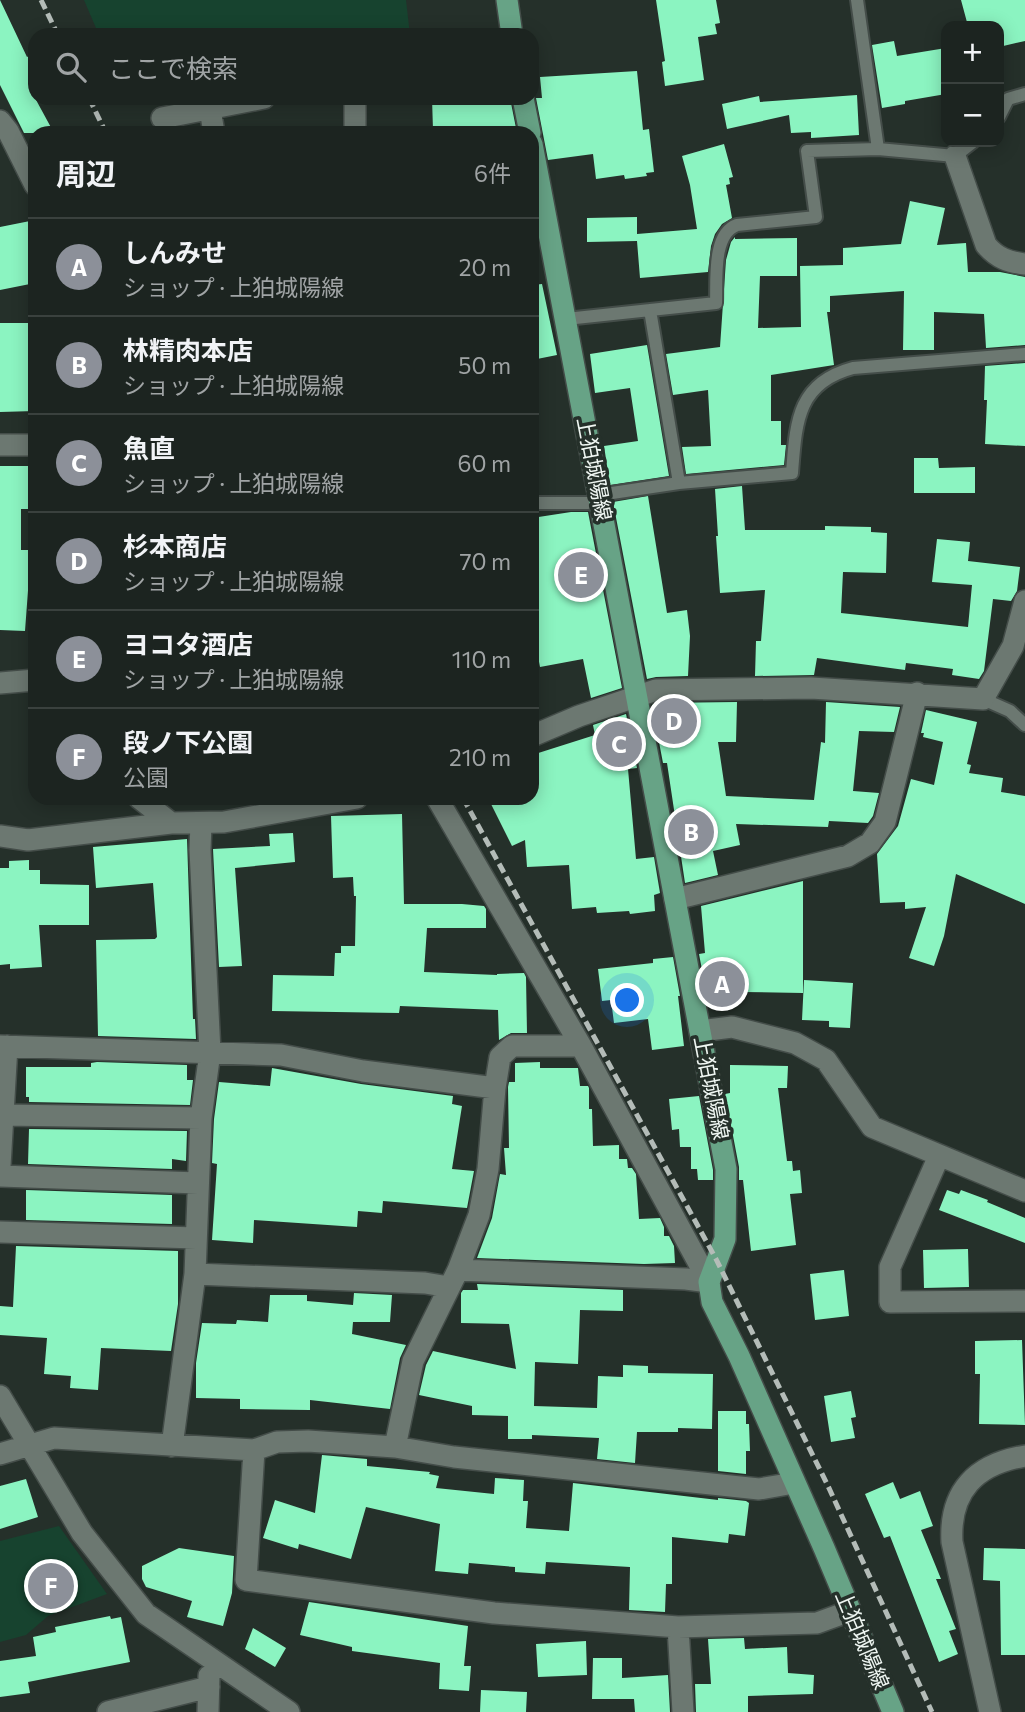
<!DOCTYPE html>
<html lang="ja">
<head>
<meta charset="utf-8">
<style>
	:root { --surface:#1c2420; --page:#252c29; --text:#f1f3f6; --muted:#a0a4a5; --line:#3a413e; --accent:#8c9099 }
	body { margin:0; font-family:Commissioner,"Noto Sans JP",sans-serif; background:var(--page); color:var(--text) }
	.controls { position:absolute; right:21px; top:21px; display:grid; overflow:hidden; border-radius:14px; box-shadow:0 4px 18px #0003 }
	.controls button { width:63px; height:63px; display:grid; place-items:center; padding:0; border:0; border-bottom:2px solid var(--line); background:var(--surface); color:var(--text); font:35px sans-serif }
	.you { position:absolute; left:628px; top:1001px; width:24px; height:24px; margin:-18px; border:5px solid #fff; border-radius:50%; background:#1a73e8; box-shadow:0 0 0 10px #1a73e833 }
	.badge { display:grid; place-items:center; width:46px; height:46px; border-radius:50%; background:var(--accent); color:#fff; font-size:23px; font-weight:700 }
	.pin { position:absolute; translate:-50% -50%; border:4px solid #fff; box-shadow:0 2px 7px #0006 }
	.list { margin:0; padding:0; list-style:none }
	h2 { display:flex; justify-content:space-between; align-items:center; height:91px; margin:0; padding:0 28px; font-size:30px }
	h2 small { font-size:23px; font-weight:400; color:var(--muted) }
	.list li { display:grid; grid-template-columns:46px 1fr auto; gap:21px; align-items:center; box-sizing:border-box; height:98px; padding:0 28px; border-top:2px solid var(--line) }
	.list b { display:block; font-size:26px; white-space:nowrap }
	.list p { margin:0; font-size:23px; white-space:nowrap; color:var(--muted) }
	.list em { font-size:23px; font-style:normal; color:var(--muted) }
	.icon { flex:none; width:38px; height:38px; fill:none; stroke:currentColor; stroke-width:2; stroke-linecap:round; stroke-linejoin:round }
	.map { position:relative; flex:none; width:1025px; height:1712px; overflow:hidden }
	.search { position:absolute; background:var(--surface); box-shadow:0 4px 18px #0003; left:28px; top:28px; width:511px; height:77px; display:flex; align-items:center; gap:18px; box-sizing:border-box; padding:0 24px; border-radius:21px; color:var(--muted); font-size:26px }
	.panel { position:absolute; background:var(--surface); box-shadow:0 4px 18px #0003; left:28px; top:126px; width:511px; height:679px; border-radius:21px }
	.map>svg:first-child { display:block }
	.green { fill:#17432f }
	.building { fill:#8bf4c1 }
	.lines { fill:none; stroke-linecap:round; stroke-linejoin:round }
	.lane-casing { stroke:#444d49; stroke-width:16 }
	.street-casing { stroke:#444d49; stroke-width:24 }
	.primary-casing { stroke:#444d49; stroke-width:24 }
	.lane { stroke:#6c7871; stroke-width:12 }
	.street { stroke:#6c7871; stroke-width:21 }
	.primary { stroke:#67a386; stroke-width:21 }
	.rail { stroke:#b4bcb8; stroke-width:5; stroke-dasharray:10 5; stroke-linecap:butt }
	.labels { text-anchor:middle; stroke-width:7; stroke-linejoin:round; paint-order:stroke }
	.street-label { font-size:21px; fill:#eff6f2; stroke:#25302a }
</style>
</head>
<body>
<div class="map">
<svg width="1025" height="1712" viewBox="0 0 1025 1712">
	<rect width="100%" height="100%" fill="#25302a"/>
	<path class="green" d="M84 0H406L410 35H99Z
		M59 1526 107 1594 48 1616 26 1635 0 1642V1541Z"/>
	<path class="building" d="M0 0 27 57 35 53V98L54 133H24L0 85Z
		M656 0H716L720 23 715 24 717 34 698 37 704 80 665 86 662 62 665 61Z
		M961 0H1025V41L999 47V26H968Z
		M894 41 897 56 946 48V94L905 101V104L882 108 872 45Z
		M637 71 643 130 649 129 654 172 646 173 647 176 625 179 624 175 596 179 593 154 548 160 536 98H542L540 77Z
		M857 95 859 135 811 138V132L791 133 789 115 727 129 722 104 759 96 760 102Z
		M432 98H510L517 133H477L476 129 433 130Z
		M724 144 733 177 729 178 730 184 726 185 732 218 722 224 715 234 711 246 708 272 640 278 637 241 587 242V218L637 217V234L697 229 690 185 682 156Z
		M910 201 945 208 937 245 966 243 968 272H1000L1025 277V345L986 348 984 314 934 312V350H903L904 291 830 296V312H827L834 365 771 375V421H781V445H786L784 465 686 474 682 447 711 446 708 390 673 395 666 354 720 347 726 260 731 242 735 237V239L797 238V276H760L758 328 801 327 800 266 843 265V248L901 244Z
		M30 221 35 247V283L0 290V227Z
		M542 284 557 355 532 360V285Z
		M0 323H35V411L0 412Z
		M647 345 669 476 610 485 604 446 638 441 630 388 595 393 590 354Z
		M1025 363V446L985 444 987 400H984L985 366Z
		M914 458H938L939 468 975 467V493H914Z
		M0 466H35L34 509H21V550H31L25 631 0 630Z
		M742 486 745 530H825V526L871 527V532L887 533 886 573 843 572 841 613 968 627 972 585 932 582 937 539 970 542 968 561 1020 567 1017 591 1011 601 993 599 984 671 979 679 952 675 953 669 906 663 905 670 817 658 814 675 755 676 756 641H761L765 590 720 593 716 536H718L715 489Z
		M648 496 667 613 687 610 690 636 688 676 656 677 647 679 613 502Z
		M571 512H588L622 688 591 698 583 659 540 667 532 625V518Z
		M737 702 736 742H718L726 796 814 800 821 742 825 743 826 702 900 707 894 732 859 731 853 791 879 793 873 816 868 823 829 821 828 827 736 824 740 845 713 851 718 875 685 883 667 763H663L652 705 658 703Z
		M926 710 977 722 967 764 971 765 969 773 1003 778 1001 792 1025 796V904L956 874 944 936 934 966 909 958 926 907 905 909V902L880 903 877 854 898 826 911 779 934 785 943 742 923 737 924 733H921Z
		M626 714 637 768 628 769 636 859 654 857 660 893 654 895 655 911 630 914 629 911 597 913 596 907 572 909 569 865 527 867 525 840 512 846 488 798H532V755L595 735 593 725Z
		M402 814 404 904H462L484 906 486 909V928H427L424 972 497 975V974L524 973 526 977 527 1033H511L499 1040 498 1010 400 1006 399 1013 272 1011 273 975 334 976 335 953H341V946H355L356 896H354L353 877 333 878 331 816Z
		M293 833 295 862 235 868 242 966 219 967 213 849 270 846 269 834Z
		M187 839 193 1019H195L196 1039 98 1036 96 940 155 939 157 937 153 883 96 888 93 847Z
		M29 860V870H40V884L89 885V925H39L42 967 10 969V964L0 965V868H9V861Z
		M803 881V993L742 992V997L707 996 699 954 705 953 701 906Z
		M673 957 680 996H678L684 1046 652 1050 648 1019 614 1023 611 1000 602 1001 598 969 653 963V959Z
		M804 980 853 983 850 1028 829 1027V1021L802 1020Z
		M97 1062 187 1065V1080H193L190 1105 29 1102V1097H26V1067H91V1063Z
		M540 1062V1068H578L580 1086H588L589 1088V1109H592L593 1146 619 1145V1159H627L628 1168H632L636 1174 639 1219 660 1218 664 1227V1236H669L674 1246 675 1263 644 1264 477 1258 492 1218 500 1174 506 1175 504 1148H509L508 1087 509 1082H515V1063Z
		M730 1065 788 1066 787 1088H778L787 1161H792L793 1171 800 1170 802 1193 790 1194 796 1245 751 1251 743 1180H739V1167L725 1094 730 1093Z
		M272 1068 361 1084 453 1096 452 1104 462 1106 452 1169 474 1171 467 1208 383 1201 382 1213 358 1211 357 1227 254 1220 253 1243 212 1240 217 1164 212 1163 214 1119 219 1082 270 1086Z
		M699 1096 713 1170V1180H698L697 1169H691V1147H680L679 1129 672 1130 669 1099Z
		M29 1129 187 1131 186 1161 172 1159V1169L28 1164Z
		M26 1190 172 1195V1224L26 1220Z
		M947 1190 959 1194 961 1190 988 1200 987 1202 1025 1218V1243L939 1210Z
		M16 1246 178 1251V1304L171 1351 101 1348 98 1390 70 1388 71 1376 44 1374 47 1338 0 1335V1306L13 1307Z
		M968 1249 969 1287 924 1288 923 1250Z
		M844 1270 849 1316 815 1320 810 1274Z
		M477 1284 623 1290V1311L580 1310 578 1364 535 1362 534 1406 597 1408 598 1376 623 1377V1365L648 1366V1373L713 1374 712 1429 678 1428V1432H637L635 1463 597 1459 599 1438 532 1435V1439H508V1416L472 1415V1406L419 1395 426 1365 433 1351 516 1369 509 1324 461 1323V1293L463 1290H478Z
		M354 1293 392 1295 390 1322H353L352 1334 406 1345 400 1358 390 1409 310 1400V1410L240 1409V1399L196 1398V1363L202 1323 236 1324 237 1320 268 1322 270 1295H307V1301L353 1305Z
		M1022 1340 1025 1425 979 1424 980 1374H975V1341Z
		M851 1391 856 1417 851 1418 855 1438 831 1442 824 1396Z
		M718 1411H746V1424H749L750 1451H746V1474L718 1471Z
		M322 1455 367 1459V1466L430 1472 429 1474 439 1476 436 1488 494 1494 495 1478 524 1480 523 1501H528L526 1528 569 1531 573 1483 718 1500V1498L746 1501 749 1503 745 1536 729 1534 728 1543 672 1537V1584H666L665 1612 629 1610 630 1567 546 1562 545 1574 515 1572V1567L469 1563 468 1574 435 1571 440 1524 366 1507 351 1559 299 1544 298 1549 263 1538 275 1500 315 1513Z
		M26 1479 38 1517 0 1529V1486Z
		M893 1482 900 1499 920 1491 933 1526 921 1530 941 1579H936L956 1629 949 1631 958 1654 939 1662 890 1536 884 1538 865 1494Z
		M179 1548 234 1556 232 1593 223 1626 187 1617 192 1601 146 1587 142 1579V1566Z
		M984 1548 1025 1549V1655H1001L1000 1581 983 1580Z
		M309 1602 468 1626 464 1666H471L469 1691 439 1689 440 1663 352 1651V1647L300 1635Z
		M110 1616 111 1619 121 1617 130 1662 28 1682 30 1693 0 1697V1661L36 1656 33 1637 56 1632 55 1627Z
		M253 1628 286 1648 275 1667 245 1649Z
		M744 1638 745 1649 787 1647 788 1673 814 1675 813 1694 748 1696V1712H696L695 1684H711L708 1639Z
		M586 1641 587 1675 538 1677 536 1644Z
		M593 1658H622V1678L668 1675 670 1712H635L634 1699H592Z
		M481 1690 527 1692 526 1712H480Z"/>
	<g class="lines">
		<g class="lane-casing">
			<path id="lane" d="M857 0 878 149 955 156 973 142
				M999 117 1008 99 1025 94
				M650 310 679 483
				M566 319 716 303C717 280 712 234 737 225L816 217 807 151 878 149
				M532 503H588L612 493 679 483 792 473C796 422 797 383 853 368L1025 354
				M983 699 1010 711 1025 725"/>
		</g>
		<g class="street-casing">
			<path id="street" d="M355 98V133
				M210 109 214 133
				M162 118 264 98
				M0 121 8 131 35 185
				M955 156 986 245C997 258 1008 262 1025 264
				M0 445H35
				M0 683 35 680
				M532 736 579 716 656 690 811 688 983 699 1013 646 1025 601
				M139 798 171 823
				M437 798 581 1046 709 1282
				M0 836 28 840 171 823 224 822 357 798
				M675 899 848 856 870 843 885 822 917 693
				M700 1031 732 1027 795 1043 826 1060 872 1127 1025 1191
				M0 1046 281 1055 363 1071 495 1088 488 1169 479 1215 458 1270 413 1361 395 1447
				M495 1088 500 1057 512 1046H581
				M4 1115 201 1118
				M939 1156 890 1267V1302L1025 1301
				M0 1166 7 1046
				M0 1176 198 1183
				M0 1232 196 1238
				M458 1270 686 1279 709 1282
				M195 1274 425 1283 449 1287
				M0 1396 82 1533 146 1614 289 1712
				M172 1446 195 1274 201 1118 210 1052 200 850 201 823
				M254 1450 246 1580 494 1613 678 1627 817 1623 850 1611
				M0 1454 54 1438 254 1450 277 1442 308 1441 395 1447 454 1457 759 1489 794 1483
				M678 1627 683 1712
				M108 1712 209 1687
				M208 1712 209 1676
				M990 1712 952 1542C949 1491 976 1464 1025 1456"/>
		</g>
		<g class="primary-casing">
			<path id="primary" d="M507 0 512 35
				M523 98 530 133
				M532 144 726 1169 725 1239 709 1282 712 1302 739 1356 824 1548 893 1712"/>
		</g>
		<use href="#lane" class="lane"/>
		<use href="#street" class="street"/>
		<use href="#primary" class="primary"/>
		<path class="rail" d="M41 0 58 35
			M89 98 106 133
			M463 798 716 1259 828 1486 932 1712"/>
	</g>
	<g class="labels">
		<g class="street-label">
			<text transform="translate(594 469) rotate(79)" y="7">上狛城陽線</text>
			<text transform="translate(711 1088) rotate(79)" y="7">上狛城陽線</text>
			<text transform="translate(862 1640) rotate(67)" y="7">上狛城陽線</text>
		</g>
	</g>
</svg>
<div class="controls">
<button>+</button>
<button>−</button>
</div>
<div class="you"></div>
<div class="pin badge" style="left:722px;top:984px">A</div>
<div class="pin badge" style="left:691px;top:832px">B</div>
<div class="pin badge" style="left:619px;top:744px">C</div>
<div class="pin badge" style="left:674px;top:721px">D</div>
<div class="pin badge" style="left:581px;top:575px">E</div>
<div class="pin badge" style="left:51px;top:1586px">F</div>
<div class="search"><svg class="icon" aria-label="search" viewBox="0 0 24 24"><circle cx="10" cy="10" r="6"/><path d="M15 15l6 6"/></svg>ここで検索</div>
<section class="panel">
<h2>周辺<small>6件</small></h2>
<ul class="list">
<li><span class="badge">A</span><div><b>しんみせ</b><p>ショップ · 上狛城陽線</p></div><em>20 m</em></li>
<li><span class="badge">B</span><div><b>林精肉本店</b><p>ショップ · 上狛城陽線</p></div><em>50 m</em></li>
<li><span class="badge">C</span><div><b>魚直</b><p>ショップ · 上狛城陽線</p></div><em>60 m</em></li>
<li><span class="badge">D</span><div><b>杉本商店</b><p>ショップ · 上狛城陽線</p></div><em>70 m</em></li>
<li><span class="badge">E</span><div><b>ヨコタ酒店</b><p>ショップ · 上狛城陽線</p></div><em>110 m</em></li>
<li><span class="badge">F</span><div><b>段ノ下公園</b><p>公園</p></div><em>210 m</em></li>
</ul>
</section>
</div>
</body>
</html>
